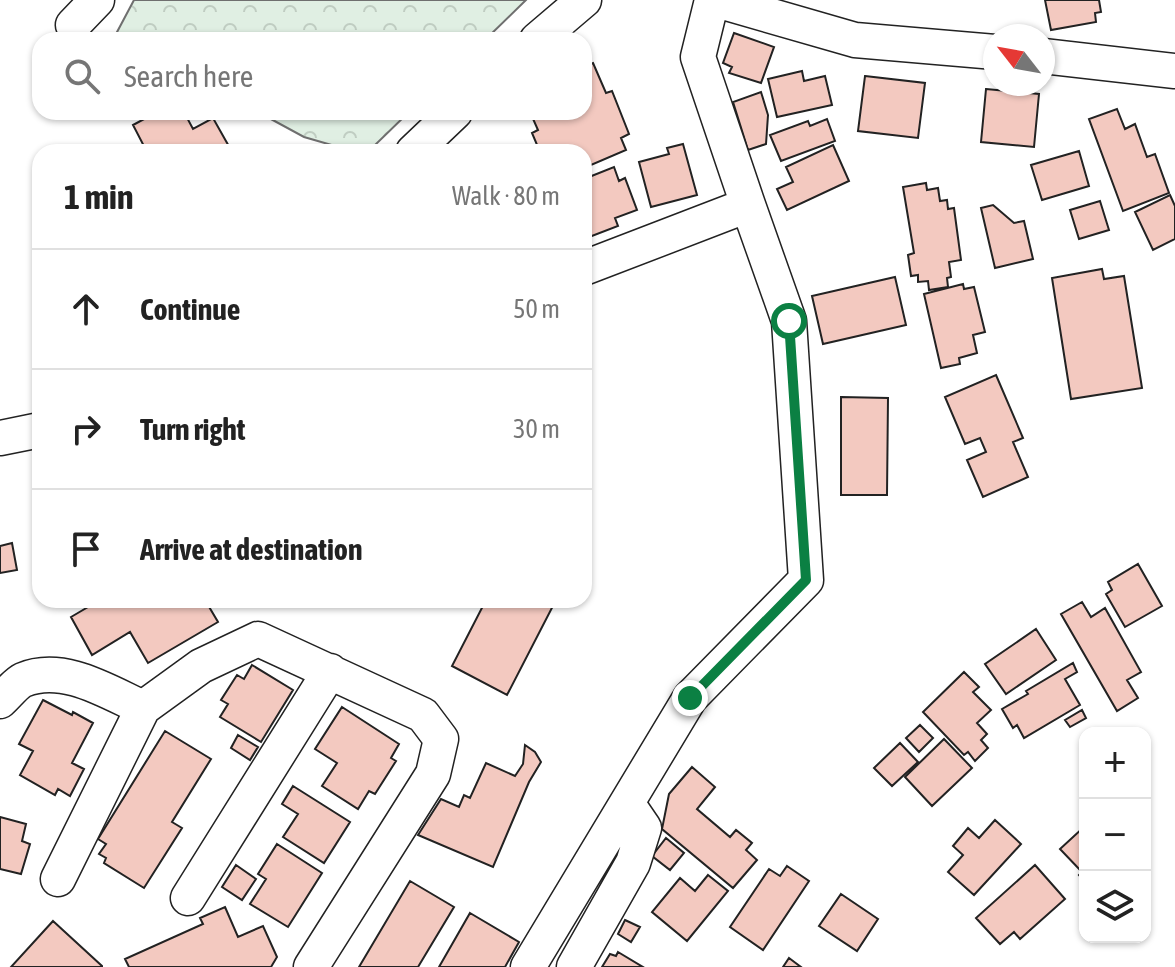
<!DOCTYPE html>
<html lang="en">
<head>
<meta charset="utf-8">
<style>
	:root { --surface:#fff; --page:#f6f6f6; --text:#222; --muted:#767676; --line:#e0e0e0 }
	body { margin:0; font-family:"Asap Condensed",sans-serif; background:var(--page); color:var(--text) }
	.controls { position:absolute; right:24px; bottom:24px; display:grid; overflow:hidden; border-radius:16px; box-shadow:0 2px 6px #0004 }
	.controls button { width:72px; height:72px; display:grid; place-items:center; padding:0; border:0; border-bottom:2px solid var(--line); background:var(--surface); color:var(--text); font:40px sans-serif }
	.compass { position:absolute; left:983px; top:24px; width:72px; height:72px; border-radius:50%; background:var(--surface); box-shadow:0 2px 6px #0004; rotate:301deg }
	.stop { position:absolute; width:24px; height:24px; margin:-18px; border:6px solid #0b8043; border-radius:50%; background:#fff }
	.stop.end { background:#0b8043; border-color:#fff; box-shadow:0 2px 8px #0008 }
	.list { margin:0; padding:0; list-style:none }
	h2 { display:flex; justify-content:space-between; align-items:center; height:104px; margin:0; padding:0 32px; font-size:34px }
	h2 small { font-size:26px; font-weight:400; color:var(--muted) }
	.list li { display:grid; grid-template-columns:52px 1fr auto; gap:24px; align-items:center; box-sizing:border-box; height:120px; padding:0 32px; border-top:2px solid var(--line) }
	.list b { display:block; font-size:30px; white-space:nowrap }
	.list em { font-size:26px; font-style:normal; color:var(--muted) }
	.icon { flex:none; width:44px; height:44px; fill:none; stroke:currentColor; stroke-width:2; stroke-linecap:round; stroke-linejoin:round }
	.map { position:relative; flex:none; width:1175px; height:967px; overflow:hidden }
	.search { position:absolute; background:var(--surface); box-shadow:0 2px 6px #0004; left:32px; top:32px; width:560px; height:88px; display:flex; align-items:center; gap:20px; box-sizing:border-box; padding:0 28px; border-radius:24px; color:var(--muted); font-size:30px }
	.panel { position:absolute; background:var(--surface); box-shadow:0 2px 6px #0004; left:32px; top:144px; width:560px; height:464px; border-radius:24px }
	.map>svg:first-child { display:block }
	.forest { fill:url(#forest-crowns); stroke:#6f6f6f; stroke-width:2 }
	.building { fill:#f3c9c0; stroke:#222; stroke-width:2 }
	.lines { fill:none; stroke-linecap:round; stroke-linejoin:round }
	.street-casing { stroke:#222; stroke-width:37 }
	.street { stroke:#fff; stroke-width:34 }
	.route { stroke:#0b8043; stroke-width:10 }
</style>
</head>
<body>
<div class="map">
<svg width="1175" height="967" viewBox="0 0 1175 967">
	<defs>
		<pattern id="forest-crowns" width="20" height="18" patternUnits="userSpaceOnUse" patternTransform="scale(2)"><rect width="20" height="18" fill="#e0efe3"/><path d="M2 6a3 3 0 1 1 6 0M12 15a3 3 0 1 1 6 0" fill="none" stroke="#c0cdc2"/></pattern>
	</defs>
	<rect width="100%" height="100%" fill="#fff"/>
	<path class="forest" d="M134 0H526L485 40H126L116 34Z
		M258 112H409L373 147 335 146 304 137Z"/>
	<path class="building" d="M1045 0H1099L1101 12 1095 13 1096 22 1051 30Z
		M734 33 774 47 761 83 729 73 732 67 723 63Z
		M593 63 606 93 612 91 629 134 621 138 626 150 584 168V152H540L532 133 538 130 530 112H584V67Z
		M802 71 804 81 825 76 832 105 777 117 768 79Z
		M865 76 925 83 918 138 858 131Z
		M986 89 1039 94 1034 147 981 142Z
		M761 92 768 115 766 144 748 150 733 102Z
		M1117 109 1125 129 1135 124 1147 157 1155 154 1169 193 1123 211 1089 119Z
		M157 112H184L193 129 213 118 231 150 228 152H147L133 125Z
		M827 119 835 141 781 161 770 135 808 121 810 126Z
		M683 144 697 195 651 207 639 162 669 154 667 148Z
		M833 145 849 181 787 210 777 189 793 182 786 167Z
		M1079 151 1089 186 1042 200 1031 165Z
		M614 167 619 181 625 178 637 210 615 218 618 226 584 239V179Z
		M926 183 927 190 938 188 940 201 947 200 948 209 954 208 961 260 949 262 951 277 947 278 948 287 929 290 928 281 918 282V275L911 276 908 255 914 253 903 187Z
		M1170 195 1175 206V239L1153 250 1135 212Z
		M1100 201 1109 230 1079 239 1070 210Z
		M993 205 1014 223 1024 221 1033 259 995 268 981 208Z
		M1102 269 1104 279 1124 276 1142 388 1071 399 1052 278Z
		M895 277 906 325 823 344 812 296Z
		M963 284 964 289 974 287 985 332 973 335 977 353 959 358 960 364 941 368 924 294Z
		M996 375 1023 438 1013 442 1028 477 983 497 967 460 986 452 980 438 965 444 945 397Z
		M841 397 888 398 887 495H841Z
		M12 543 17 570 0 573V546Z
		M1138 564 1162 606 1125 627 1106 594 1112 590 1108 582Z
		M100 600H205L218 622 148 663 130 632 92 655 71 617Z
		M486 600H556L507 695 452 666Z
		M1082 602 1091 617 1105 608 1141 672 1127 680 1138 698 1117 711 1061 614Z
		M1036 629 1056 660 1006 694 985 664Z
		M1073 663 1077 672 1065 679 1080 705 1024 738 1017 725 1013 728 1002 709 1028 694 1026 691Z
		M252 665 293 690 261 742 220 717 228 704 221 700 237 675 244 679Z
		M964 672 979 687 973 692 991 710 977 723 987 734 981 740 988 748 975 761 968 752 964 755 923 712Z
		M43 700 72 715 73 712 93 723 72 763 84 769 70 796 58 789 55 795 20 775 33 751 19 744Z
		M342 707 399 744 391 758 396 761 375 794 369 791 358 809 322 786 337 763 315 749Z
		M1082 710 1086 718 1070 727 1065 720Z
		M920 725 933 738 919 752 906 738Z
		M165 731 211 759 172 822 182 828 144 888 104 863 106 858 99 854 106 844 98 839Z
		M238 735 258 747 250 760 231 748Z
		M944 739 972 768 932 806 905 777Z
		M900 743 918 762 892 786 874 768Z
		M525 745 535 752 541 762 529 782 493 867 418 835 441 799 459 807 464 795 470 798 486 763 515 776 523 764Z
		M692 767 715 787 697 809 730 837 736 830 752 843 746 850 757 860 733 888 662 829 669 794Z
		M293 786 350 822 324 863 283 837 298 814 282 804Z
		M0 817 26 824 22 841 30 844 21 874 0 869Z
		M995 820 1021 844 974 895 948 872 963 855 953 846 968 828 979 838Z
		M1085 826V882L1079 875 1082 872 1060 849Z
		M666 838 684 853 670 870 652 856Z
		M277 844 322 873 288 927 250 904 266 879 258 874Z
		M236 865 256 879 242 900 222 887Z
		M1035 865 1065 899 1020 939 1014 932 1000 944 976 918Z
		M787 866 809 881 763 950 730 927 769 869 780 876Z
		M708 875 728 891 687 941 652 912 680 878 695 891Z
		M410 881 454 907 418 967H359Z
		M841 894 878 919 857 951 819 926Z
		M225 907 238 937 263 926 277 957 271 967H129L125 959 203 924 200 918Z
		M470 913 519 942 505 967H439Z
		M625 920 640 927 631 942 618 934Z
		M53 921 102 966V967H11Z
		M618 952 643 967H602L610 954 616 956Z
		M789 958 801 967H783Z"/>
	<g class="lines">
		<g class="street-casing">
			<path id="street" d="M716 0 855 40 995 52
				M73 25 97 0
				M537 40 584 0
				M1043 56 1175 71
				M413 152 455 112
				M584 268 748 205
				M0 438 40 430
				M0 701C7 695 15 684 23 680 63 663 108 692 143 708L201 666 258 639 423 715 441 739 433 774 311 967
				M58 879 143 708
				M188 898 330 671
				M528 967 690 698 806 580 789 321 748 205 698 57 712 0
				M574 967 633 863 644 828 627 803"/>
		</g>
		<use href="#street" class="street"/>
	</g>
	<g class="lines">
		<path class="route" d="M690 698 806 580 789 321"/>
	</g>
</svg>
<div class="controls">
<button>+</button>
<button>−</button>
<button><svg class="icon" aria-label="layers" viewBox="0 0 24 24"><path d="M12 4l9 5-9 5-9-5zM3 14l9 5 9-5"/></svg></button>
</div>
<svg class="compass" viewBox="-18 -18 36 36"><path d="M0-13l5 13h-10z" fill="#e53935"/><path d="M0 13l5-13h-10z" fill="#767676"/></svg>
<div class="stop" style="left:789px;top:321px"></div>
<div class="stop end" style="left:690px;top:698px"></div>
<div class="search"><svg class="icon" aria-label="search" viewBox="0 0 24 24"><circle cx="10" cy="10" r="6"/><path d="M15 15l6 6"/></svg>Search here</div>
<section class="panel">
<h2>1 min<small>Walk · 80 m</small></h2>
<ul class="list">
<li><svg class="icon" aria-label="ahead" viewBox="0 0 24 24"><path d="M12 20V5M6 11l6-6 6 6"/></svg><div><b>Continue</b></div><em>50 m</em></li>
<li><svg class="icon" aria-label="right" viewBox="0 0 24 24"><path d="M7 20v-9h11M14 6l5 5-5 5"/></svg><div><b>Turn right</b></div><em>30 m</em></li>
<li><svg class="icon" aria-label="arrive" viewBox="0 0 24 24"><path d="M6 21V4h12l-3 4 3 4H6"/></svg><div><b>Arrive at destination</b></div></li>
</ul>
</section>
</div>
</body>
</html>
